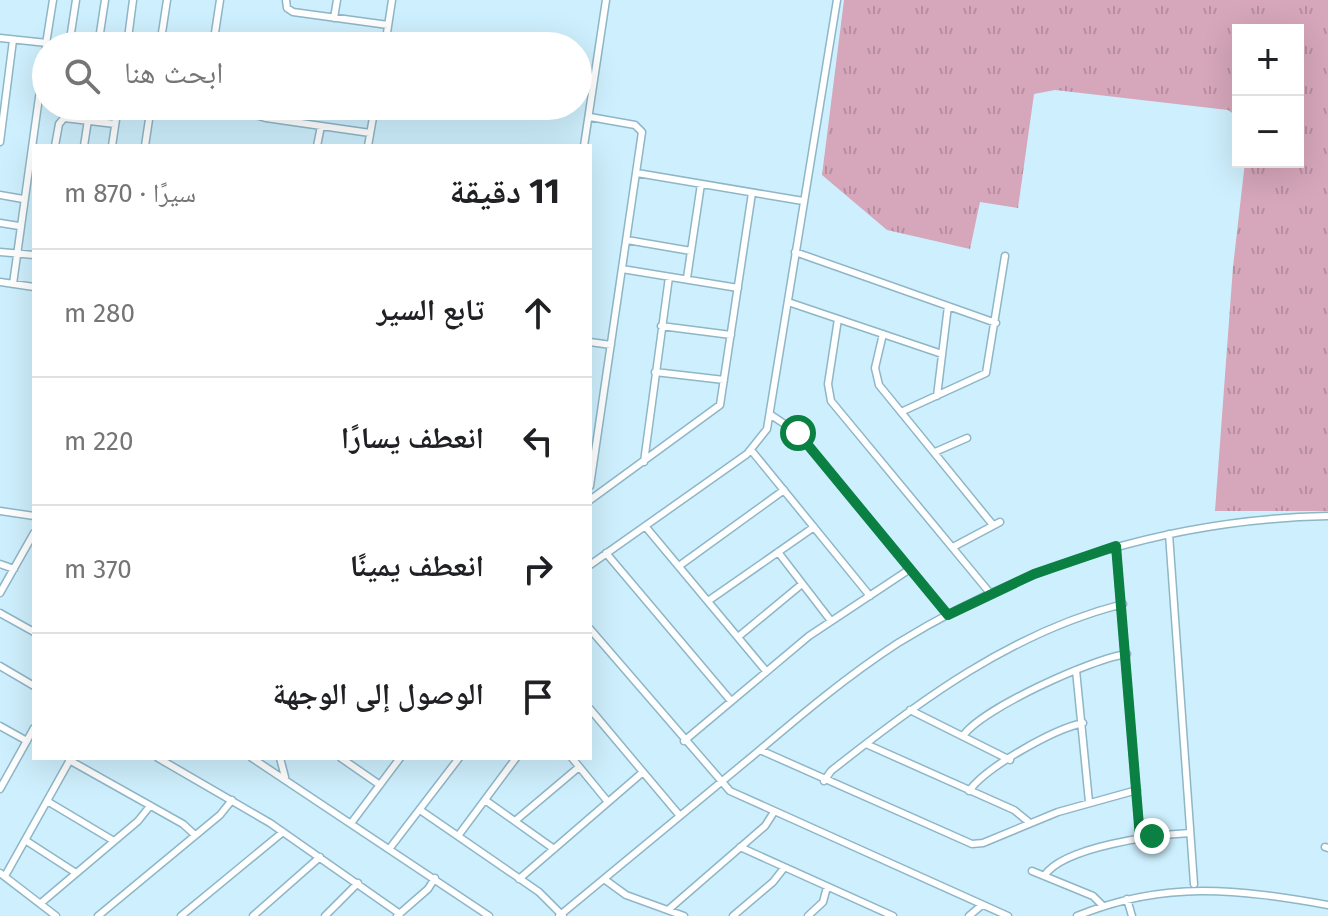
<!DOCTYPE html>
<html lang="ar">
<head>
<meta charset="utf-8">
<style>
	:root { --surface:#fff; --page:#f6f6f6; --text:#202124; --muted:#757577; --line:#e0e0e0 }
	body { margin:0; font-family:"Fira Sans","Noto Naskh Arabic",sans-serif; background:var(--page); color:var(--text); direction:rtl }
	.controls { position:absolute; right:24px; top:24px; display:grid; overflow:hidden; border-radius:0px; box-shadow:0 8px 32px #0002 }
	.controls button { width:72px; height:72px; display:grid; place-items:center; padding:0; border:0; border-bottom:2px solid var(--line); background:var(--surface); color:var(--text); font:40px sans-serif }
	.stop { position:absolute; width:24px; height:24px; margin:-18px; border:6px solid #0b8043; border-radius:50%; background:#fff }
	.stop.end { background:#0b8043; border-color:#fff; box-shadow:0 2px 8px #0008 }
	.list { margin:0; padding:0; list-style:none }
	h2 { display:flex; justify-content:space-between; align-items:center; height:104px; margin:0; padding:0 32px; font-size:34px }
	h2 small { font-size:26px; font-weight:400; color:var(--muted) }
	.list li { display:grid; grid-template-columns:52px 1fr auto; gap:24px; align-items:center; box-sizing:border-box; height:128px; padding:0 32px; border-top:2px solid var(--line) }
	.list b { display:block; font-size:30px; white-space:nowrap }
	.list em { font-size:26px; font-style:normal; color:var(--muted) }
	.icon { flex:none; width:44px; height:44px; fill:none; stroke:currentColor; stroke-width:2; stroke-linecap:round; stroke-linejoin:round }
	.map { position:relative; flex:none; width:1328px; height:916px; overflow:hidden; direction:ltr }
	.search { position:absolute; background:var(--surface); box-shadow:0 8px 32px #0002; left:32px; top:32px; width:560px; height:88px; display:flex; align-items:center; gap:20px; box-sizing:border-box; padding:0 28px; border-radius:44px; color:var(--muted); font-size:30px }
	.panel { position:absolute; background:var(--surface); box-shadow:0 8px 32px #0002; left:32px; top:144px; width:560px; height:616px; border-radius:0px; direction:rtl }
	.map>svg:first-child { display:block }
	.grass { fill:url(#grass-tufts) }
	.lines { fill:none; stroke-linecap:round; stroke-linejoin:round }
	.minor-casing { stroke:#8eb6c7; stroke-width:9 }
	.minor { stroke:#fff; stroke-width:6 }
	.route { stroke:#0b8043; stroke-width:10 }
</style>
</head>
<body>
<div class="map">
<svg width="1328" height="916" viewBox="0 0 1328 916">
	<defs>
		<pattern id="grass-tufts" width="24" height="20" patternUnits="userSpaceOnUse" patternTransform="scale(2)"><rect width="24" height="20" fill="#d6a6ba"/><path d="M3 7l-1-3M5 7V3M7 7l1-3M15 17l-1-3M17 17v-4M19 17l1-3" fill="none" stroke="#b68e9f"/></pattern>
	</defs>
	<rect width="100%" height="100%" fill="#ceeffd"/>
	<path class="grass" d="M844 0H1328V511H1215L1233 267 1245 162H1298V30H1238V117L1228 110 1055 90 1034 94 1018 208 980 202 970 249 887 230 822 175Z"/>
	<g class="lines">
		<g class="minor-casing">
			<path id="minor" d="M286 0 287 8 293 12 388 25
				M334 18 337 0
				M0 38 47 43
				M46 44 53 0
				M69 46 76 0
				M98 46 105 0
				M127 46 133 0
				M160 46 167 0
				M213 46 220 0
				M385 46 392 0
				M225 106 266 118 370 133
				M0 142 13 40
				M55 146 59 124 64 118 115 124
				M84 146 88 120
				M112 146 118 106
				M145 146 151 106
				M317 146 321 126
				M368 146 375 106
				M584 146 606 0
				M637 173 803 201
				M0 195 23 199
				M0 223 19 226
				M627 240 691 251
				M0 252 34 255
				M795 252 996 323
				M622 269 738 288
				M687 278 701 184
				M0 282 34 287
				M13 284 46 47
				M788 302 942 354
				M838 319 828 384 831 401 990 593
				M661 326 731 335
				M883 334 875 368 879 385 993 525
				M590 342 611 345
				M655 372 724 380
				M937 396 948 306
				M901 412 986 373 1005 256
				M771 415 798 433 948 615
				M751 450 870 596
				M935 452 967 438
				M644 462 669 277
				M590 486 642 132 635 125 590 117
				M590 500 720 405 752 193
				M0 511 34 516
				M645 526 766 671
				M1169 534 1194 884
				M1116 546 1140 838
				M953 547 1000 522
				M778 552 831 621
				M606 553 731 701
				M0 564 14 569
				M590 565 747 454 767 429 837 0
				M679 566 784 490
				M0 593 34 533
				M708 601 814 527
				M0 613 34 632
				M590 629 730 791 1008 916
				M738 637 802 584
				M0 666 34 686
				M1076 670 1089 802
				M590 709 680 816
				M910 710 1010 760
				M0 726 27 741
				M963 736C981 709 1093 658 1127 654
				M684 741 809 636 910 569
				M866 744 1014 810 1030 823
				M760 750 972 844 983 843 1058 812 1137 790
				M158 758 270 823 400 914
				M252 758 489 916
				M280 758 285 777
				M341 758 380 785
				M572 758 608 802
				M69 760 183 824 195 835
				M824 781 831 771C919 701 1012 632 1123 604
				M0 789 34 728
				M969 791C986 767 1054 729 1083 723
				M485 800 554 849
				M47 801 114 841
				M420 810 539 892 563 916
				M515 821 579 767
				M352 822 400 758
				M458 836 516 758
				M25 840 76 873
				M740 847 893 916
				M1325 847 1328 848
				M390 848 459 758
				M1032 871 1093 896 1103 906
				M0 873 56 916
				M5 876 71 758
				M1044 876C1064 846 1156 835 1190 833
				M519 879 643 772
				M604 879 626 895 684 916
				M1127 899 1132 916
				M41 903 138 821 150 806
				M668 910 765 826 774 812
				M98 916 220 815 232 800
				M181 916 283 832
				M253 916 320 857
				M325 916 358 883
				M397 916 428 889 435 878
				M559 916C624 862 689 808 755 754 801 715 847 676 898 643 1027 563 1176 519 1328 516
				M733 916 773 882 784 868
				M808 916 823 902 827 887
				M969 916 982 905
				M1077 916C1165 880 1237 889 1328 905"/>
		</g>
		<use href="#minor" class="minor"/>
	</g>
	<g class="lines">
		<path class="route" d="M798 433 948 615 1034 574 1116 546 1140 838 1152 836"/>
	</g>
</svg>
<div class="controls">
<button>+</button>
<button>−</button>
</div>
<div class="stop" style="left:798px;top:433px"></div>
<div class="stop end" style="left:1152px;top:836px"></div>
<div class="search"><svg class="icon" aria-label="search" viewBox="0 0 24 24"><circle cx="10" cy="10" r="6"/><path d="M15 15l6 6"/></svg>ابحث هنا</div>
<section class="panel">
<h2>11 دقيقة<small>سيرًا · 870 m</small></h2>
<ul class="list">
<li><svg class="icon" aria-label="ahead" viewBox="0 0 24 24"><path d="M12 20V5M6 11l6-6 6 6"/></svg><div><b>تابع السير</b></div><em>280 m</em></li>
<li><svg class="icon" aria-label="left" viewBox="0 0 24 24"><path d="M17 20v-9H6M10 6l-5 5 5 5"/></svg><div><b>انعطف يسارًا</b></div><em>220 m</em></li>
<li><svg class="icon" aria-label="right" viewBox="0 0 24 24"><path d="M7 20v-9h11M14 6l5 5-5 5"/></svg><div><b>انعطف يمينًا</b></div><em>370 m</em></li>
<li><svg class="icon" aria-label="arrive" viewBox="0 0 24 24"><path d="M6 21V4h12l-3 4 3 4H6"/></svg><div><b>الوصول إلى الوجهة</b></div></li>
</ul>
</section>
</div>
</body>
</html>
